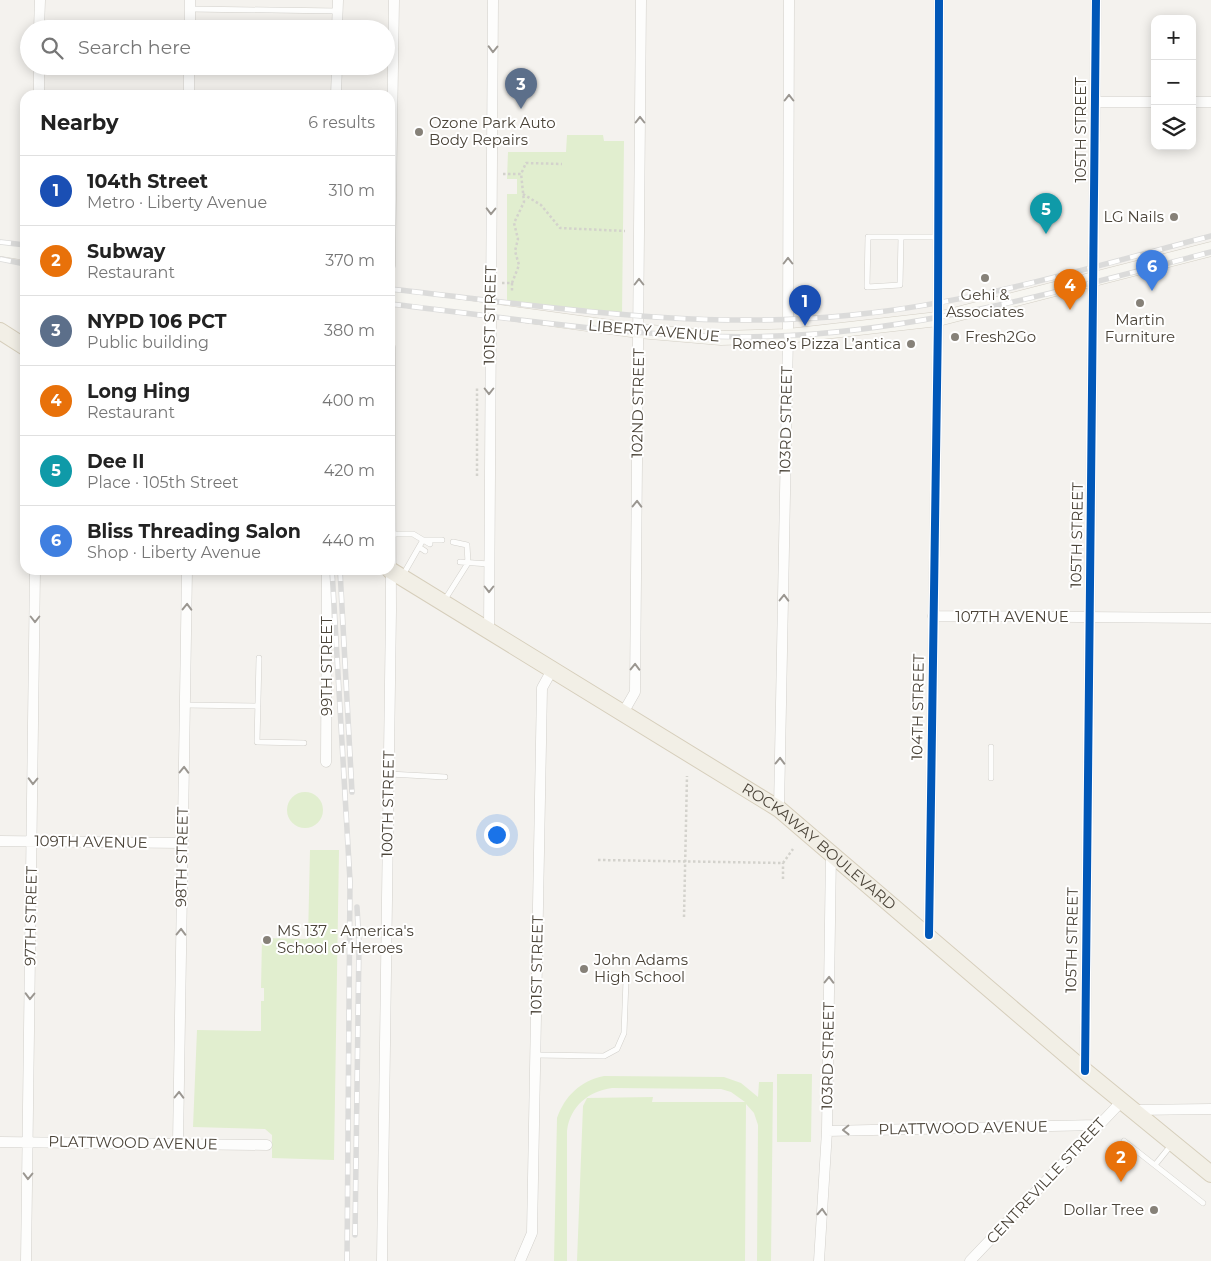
<!DOCTYPE html>
<html lang="en">
<head>
<meta charset="utf-8">
<style>
	:root { --surface:#fff; --page:#f2f2f2; --text:#222; --muted:#767676; --line:#e0e0e0; --accent:#7c3aed }
	body { margin:0; font-family:Montserrat,sans-serif; background:var(--page); color:var(--text) }
	.controls { position:absolute; right:15px; top:15px; display:grid; overflow:hidden; border-radius:10px; box-shadow:0 2px 12px #0003 }
	.controls button { width:45px; height:45px; display:grid; place-items:center; padding:0; border:0; border-bottom:1px solid var(--line); background:var(--surface); color:var(--text); font:25px sans-serif }
	.you { position:absolute; left:496px; top:834px; width:18px; height:18px; margin:-12px; border:4px solid #fff; border-radius:50%; background:#1a73e8; box-shadow:0 0 0 8px #1a73e833 }
	.badge { display:grid; place-items:center; width:32px; height:32px; border-radius:50%; background:var(--accent); color:#fff; font-size:16px; font-weight:700 }
	.pin { position:absolute; translate:-50% -41px; filter:drop-shadow(0 1px 2px #0008) }
	.pin::after { content:''; position:absolute; top:26px; width:18px; height:15px; background:inherit; clip-path:polygon(0 0,100% 0,50% 100%) }
	.list { margin:0; padding:0; list-style:none }
	h2 { display:flex; justify-content:space-between; align-items:center; height:65px; margin:0; padding:0 20px; font-size:21px }
	h2 small { font-size:16px; font-weight:400; color:var(--muted) }
	.list li { display:grid; grid-template-columns:32px 1fr auto; gap:15px; align-items:center; box-sizing:border-box; height:70px; padding:0 20px; border-top:1px solid var(--line) }
	.list b { display:block; font-size:19px; white-space:nowrap }
	.list p { margin:0; font-size:16px; white-space:nowrap; color:var(--muted) }
	.list em { font-size:16px; font-style:normal; color:var(--muted) }
	.icon { flex:none; width:28px; height:28px; fill:none; stroke:currentColor; stroke-width:2; stroke-linecap:round; stroke-linejoin:round }
	.map { position:relative; flex:none; width:1211px; height:1261px; overflow:hidden }
	.search { position:absolute; background:var(--surface); box-shadow:0 2px 12px #0003; left:20px; top:20px; width:375px; height:55px; display:flex; align-items:center; gap:12px; box-sizing:border-box; padding:0 18px; border-radius:28px; color:var(--muted); font-size:19px }
	.panel { position:absolute; background:var(--surface); box-shadow:0 2px 12px #0003; left:20px; top:90px; width:375px; height:485px; border-radius:15px }
	.map>svg:first-child { display:block }
	.green { fill:#e1eecf }
	.lines { fill:none; stroke-linecap:round; stroke-linejoin:round }
	.lane-casing { stroke:#d2d0cb; stroke-width:6 }
	.street-casing { stroke:#d2d0cb; stroke-width:11 }
	.secondary-casing { stroke:#d3cfc5; stroke-width:15 }
	.primary-casing { stroke:#d6cebb; stroke-width:18 }
	.path { stroke:#d3d2cc; stroke-width:2.5; stroke-dasharray:2.5 2.5; stroke-linecap:butt }
	.lane { stroke:#fdfdfc; stroke-width:5 }
	.street { stroke:#fdfdfc; stroke-width:10 }
	.secondary { stroke:#f7f6f1; stroke-width:14 }
	.primary { stroke:#f2efe6; stroke-width:16 }
	.rail-casing { stroke:#dbdbda; stroke-width:5.5 }
	.rail { stroke:#fff; stroke-width:4; stroke-dasharray:11; stroke-linecap:butt }
	.cycleway-casing { stroke:#fff; stroke-width:11 }
	.cycleway { stroke:#0057b8; stroke-width:8 }
	.oneway { stroke:#9b9791 }
	.poi-dot { fill:#868178; stroke:#fff; stroke-width:2 }
	.labels { text-anchor:middle; stroke-width:4; stroke-linejoin:round; paint-order:stroke }
	.poi-label { font-size:15px; fill:#4b4439; stroke:#fff; text-anchor:start }
	.street-label { font-size:15px; fill:#4b4439; stroke:#fff }
</style>
</head>
<body>
<div class="map">
<svg width="1211" height="1261" viewBox="0 0 1211 1261">
	<rect width="100%" height="100%" fill="#f4f2ee"/>
	<path class="green" d="M567 135H603L604 141H624L622 315 507 302V194H517V179H507L508 152H566Z
		M287 810a18 18 0 1 1 36 0a18 18 0 1 1-36 0Z
		M310 850H339L334 1160 272 1158V1135L265 1129 193 1127 197 1030 261 1031V1001H264V988H261L262 938 308 939Z
		M777 1074H812L811 1142H777Z
		M604 1076 724 1077 741 1083 758 1097 759 1082H773L771 1261H757L758 1125 754 1113 746 1104 745 1261H577L583 1106 587 1098 653 1097 652 1102H745L731 1092 721 1089 612 1088C589 1091 570 1106 567 1131V1261H554L557 1118C565 1096 580 1081 604 1076Z"/>
	<g class="lines">
		<g class="lane-casing">
			<path id="lane" d="M190 9 338 11
				M901 237 900 285 867 287 868 237H938
				M391 534H413L423 540H442
				M425 551 419 547 423 540 430 544
				M460 562 489 564
				M403 575 419 547
				M444 601 468 563 467 545 453 542
				M259 658 257 742 304 743
				M185 705 258 706
				M389 774 445 777
				M991 778V747
				M535 1055 604 1056 617 1049 624 1033 626 980
				M1124 1141 1203 1203
				M1155 1165 1172 1144"/>
		</g>
		<g class="street-casing">
			<path id="street" d="M39 29 40 0
				M190 29V0
				M337 29 338 0
				M39 95V66
				M189 95V66
				M336 95 337 66
				M1095 102H1155
				M1192 102H1211
				M390 266 394 0
				M933 616 1211 618
				M489 631 493 0
				M623 713 635 692 641 0
				M326 762 327 570
				M779 809 788 336 789 0
				M0 841 182 843
				M929 935 938 319 939 0
				M1085 1071 1096 0
				M1132 1110 1211 1109
				M827 1131 1098 1125
				M0 1142 267 1145
				M178 1144 187 570
				M26 1261 35 570
				M382 1261 391 610 390 347
				M520 1261 532 1233 542 688 552 670
				M819 1261 827 1131 831 852
				M970 1261 1122 1101"/>
		</g>
		<g class="secondary-casing">
			<path id="secondary" d="M0 249 25 253
				M390 297 639 331 721 338 788 336 938 319 1211 249"/>
		</g>
		<g class="primary-casing">
			<g id="primary">
				<path d="M0 331 25 347"/>
				<path id="s1" d="M390 570 779 809 1085 1071 1211 1174"/>
			</g>
		</g>
		<path class="path" d="M503 174H521L526 163 562 164
			M523 194 541 205 560 228 625 231
			M502 283H512V292
			M512 283 519 265 515 251 518 239 514 223 524 202 521 173
			M477 476V388
			M598 860 783 863 793 849
			M783 879V863
			M684 917 687 776"/>
		<use href="#lane" class="lane"/>
		<use href="#street" class="street"/>
		<use href="#secondary" class="secondary"/>
		<use href="#primary" class="primary"/>
		<g class="rail-casing">
			<path id="rail" d="M0 242 25 245
				M0 259 25 264
				M390 289C544 306 697 331 852 315 974 303 1092 267 1211 236
				M390 304C531 320 672 345 815 334 950 323 1080 286 1211 252
				M332 570 350 881 347 1261
				M340 570 352 792
				M355 1235 359 944 357 907"/>
		</g>
		<use href="#rail" class="rail"/>
		<g class="cycleway-casing">
			<path id="cycleway" d="M929 935 938 319 939 0
				M1085 1071 1096 0"/>
		</g>
		<use href="#cycleway" class="cycleway"/>
	</g>
	<defs><path id="oneway-chevron" d="M-2-3.5L2.5 0L-2 3.5" fill="none" stroke-width="1.6" stroke-linecap="round" stroke-linejoin="round" transform="scale(1.25)"/></defs>
	<g class="oneway">
		<use href="#oneway-chevron" transform="translate(493 49) rotate(91)"/>
		<use href="#oneway-chevron" transform="translate(789 98) rotate(-90)"/>
		<use href="#oneway-chevron" transform="translate(640 120) rotate(-90)"/>
		<use href="#oneway-chevron" transform="translate(491 211) rotate(91)"/>
		<use href="#oneway-chevron" transform="translate(788 261) rotate(-90)"/>
		<use href="#oneway-chevron" transform="translate(639 282) rotate(-90)"/>
		<use href="#oneway-chevron" transform="translate(489 391) rotate(90)"/>
		<use href="#oneway-chevron" transform="translate(637 504) rotate(-89)"/>
		<use href="#oneway-chevron" transform="translate(489 589) rotate(90)"/>
		<use href="#oneway-chevron" transform="translate(784 598) rotate(-89)"/>
		<use href="#oneway-chevron" transform="translate(187 607) rotate(-89)"/>
		<use href="#oneway-chevron" transform="translate(35 619) rotate(90)"/>
		<use href="#oneway-chevron" transform="translate(635 667) rotate(-89)"/>
		<use href="#oneway-chevron" transform="translate(780 761) rotate(-89)"/>
		<use href="#oneway-chevron" transform="translate(184 770) rotate(-89)"/>
		<use href="#oneway-chevron" transform="translate(33 781) rotate(91)"/>
		<use href="#oneway-chevron" transform="translate(181 932) rotate(-89)"/>
		<use href="#oneway-chevron" transform="translate(829 980) rotate(-89)"/>
		<use href="#oneway-chevron" transform="translate(30 996) rotate(91)"/>
		<use href="#oneway-chevron" transform="translate(179 1095) rotate(-89)"/>
		<use href="#oneway-chevron" transform="translate(846 1130) rotate(179)"/>
		<use href="#oneway-chevron" transform="translate(28 1176) rotate(91)"/>
		<use href="#oneway-chevron" transform="translate(822 1212) rotate(-87)"/>
	</g>
	<g class="poi-dot">
		<circle cx="419" cy="132" r="5"/>
		<circle cx="1174" cy="217" r="5"/>
		<circle cx="985" cy="278" r="5"/>
		<circle cx="1140" cy="303" r="5"/>
		<circle cx="955" cy="337" r="5"/>
		<circle cx="911" cy="344" r="5"/>
		<circle cx="267" cy="940" r="5"/>
		<circle cx="584" cy="969" r="5"/>
		<circle cx="1154" cy="1210" r="5"/>
	</g>
	<g class="labels">
		<g class="poi-label">
			<text x="429" y="128">Ozone Park Auto<tspan x="429" dy="17">Body Repairs</tspan></text>
			<text x="1164" y="222" text-anchor="end">LG Nails</text>
			<text x="985" y="300" text-anchor="middle">Gehi &amp;<tspan x="985" dy="17">Associates</tspan></text>
			<text x="1140" y="325" text-anchor="middle">Martin<tspan x="1140" dy="17">Furniture</tspan></text>
			<text x="965" y="342">Fresh2Go</text>
			<text x="901" y="349" text-anchor="end">Romeo’s Pizza L’antica</text>
			<text x="277" y="936">MS 137 - America's<tspan x="277" dy="17">School of Heroes</tspan></text>
			<text x="594" y="965">John Adams<tspan x="594" dy="17">High School</tspan></text>
			<text x="1144" y="1215" text-anchor="end">Dollar Tree</text>
		</g>
		<g class="street-label">
			<text transform="translate(1081 130) rotate(-90)" y="5">105TH STREET</text>
			<text transform="translate(490 315) rotate(-89)" y="5">101ST STREET</text>
			<text transform="translate(654 331) rotate(5)" y="5">LIBERTY AVENUE</text>
			<text transform="translate(638 403) rotate(-89)" y="5">102ND STREET</text>
			<text transform="translate(786 420) rotate(-89)" y="5">103RD STREET</text>
			<text transform="translate(1077 535) rotate(-89)" y="5">105TH STREET</text>
			<text x="1012" y="622">107TH AVENUE</text>
			<text transform="translate(327 666) rotate(-90)" y="5">99TH STREET</text>
			<text transform="translate(918 707) rotate(-89)" y="5">104TH STREET</text>
			<text transform="translate(388 804) rotate(-89)" y="5">100TH STREET</text>
			<text transform="translate(91 842) rotate(1)" y="5">109TH AVENUE</text>
			<text dy="5" stroke="none"><textPath href="#s1" startOffset="511">ROCKAWAY BOULEVARD</textPath></text>
			<text transform="translate(182 857) rotate(-89)" y="5">98TH STREET</text>
			<text transform="translate(31 916) rotate(-89)" y="5">97TH STREET</text>
			<text transform="translate(1072 940) rotate(-89)" y="5">105TH STREET</text>
			<text transform="translate(537 965) rotate(-89)" y="5">101ST STREET</text>
			<text transform="translate(828 1056) rotate(-89)" y="5">103RD STREET</text>
			<text transform="translate(963 1128) rotate(-1)" y="5">PLATTWOOD AVENUE</text>
			<text transform="translate(133 1143) rotate(1)" y="5">PLATTWOOD AVENUE</text>
			<text transform="translate(1046 1181) rotate(-47)" y="5">CENTREVILLE STREET</text>
		</g>
	</g>
</svg>
<div class="controls">
<button>+</button>
<button>−</button>
<button><svg class="icon" aria-label="layers" viewBox="0 0 24 24"><path d="M12 4l9 5-9 5-9-5zM3 14l9 5 9-5"/></svg></button>
</div>
<div class="you"></div>
<div class="pin badge" style="left:805px;top:326px;background:#1a4fb4">1</div>
<div class="pin badge" style="left:1121px;top:1182px;background:#e8710a">2</div>
<div class="pin badge" style="left:521px;top:109px;background:#5c6f8a">3</div>
<div class="pin badge" style="left:1070px;top:310px;background:#e8710a">4</div>
<div class="pin badge" style="left:1046px;top:234px;background:#0f9aa8">5</div>
<div class="pin badge" style="left:1152px;top:291px;background:#3f7fe0">6</div>
<div class="search"><svg class="icon" aria-label="search" viewBox="0 0 24 24"><circle cx="10" cy="10" r="6"/><path d="M15 15l6 6"/></svg>Search here</div>
<section class="panel">
<h2>Nearby<small>6 results</small></h2>
<ul class="list">
<li><span class="badge" style="background:#1a4fb4">1</span><div><b>104th Street</b><p>Metro · Liberty Avenue</p></div><em>310 m</em></li>
<li><span class="badge" style="background:#e8710a">2</span><div><b>Subway</b><p>Restaurant</p></div><em>370 m</em></li>
<li><span class="badge" style="background:#5c6f8a">3</span><div><b>NYPD 106 PCT</b><p>Public building</p></div><em>380 m</em></li>
<li><span class="badge" style="background:#e8710a">4</span><div><b>Long Hing</b><p>Restaurant</p></div><em>400 m</em></li>
<li><span class="badge" style="background:#0f9aa8">5</span><div><b>Dee II</b><p>Place · 105th Street</p></div><em>420 m</em></li>
<li><span class="badge" style="background:#3f7fe0">6</span><div><b>Bliss Threading Salon</b><p>Shop · Liberty Avenue</p></div><em>440 m</em></li>
</ul>
</section>
</div>
</body>
</html>
